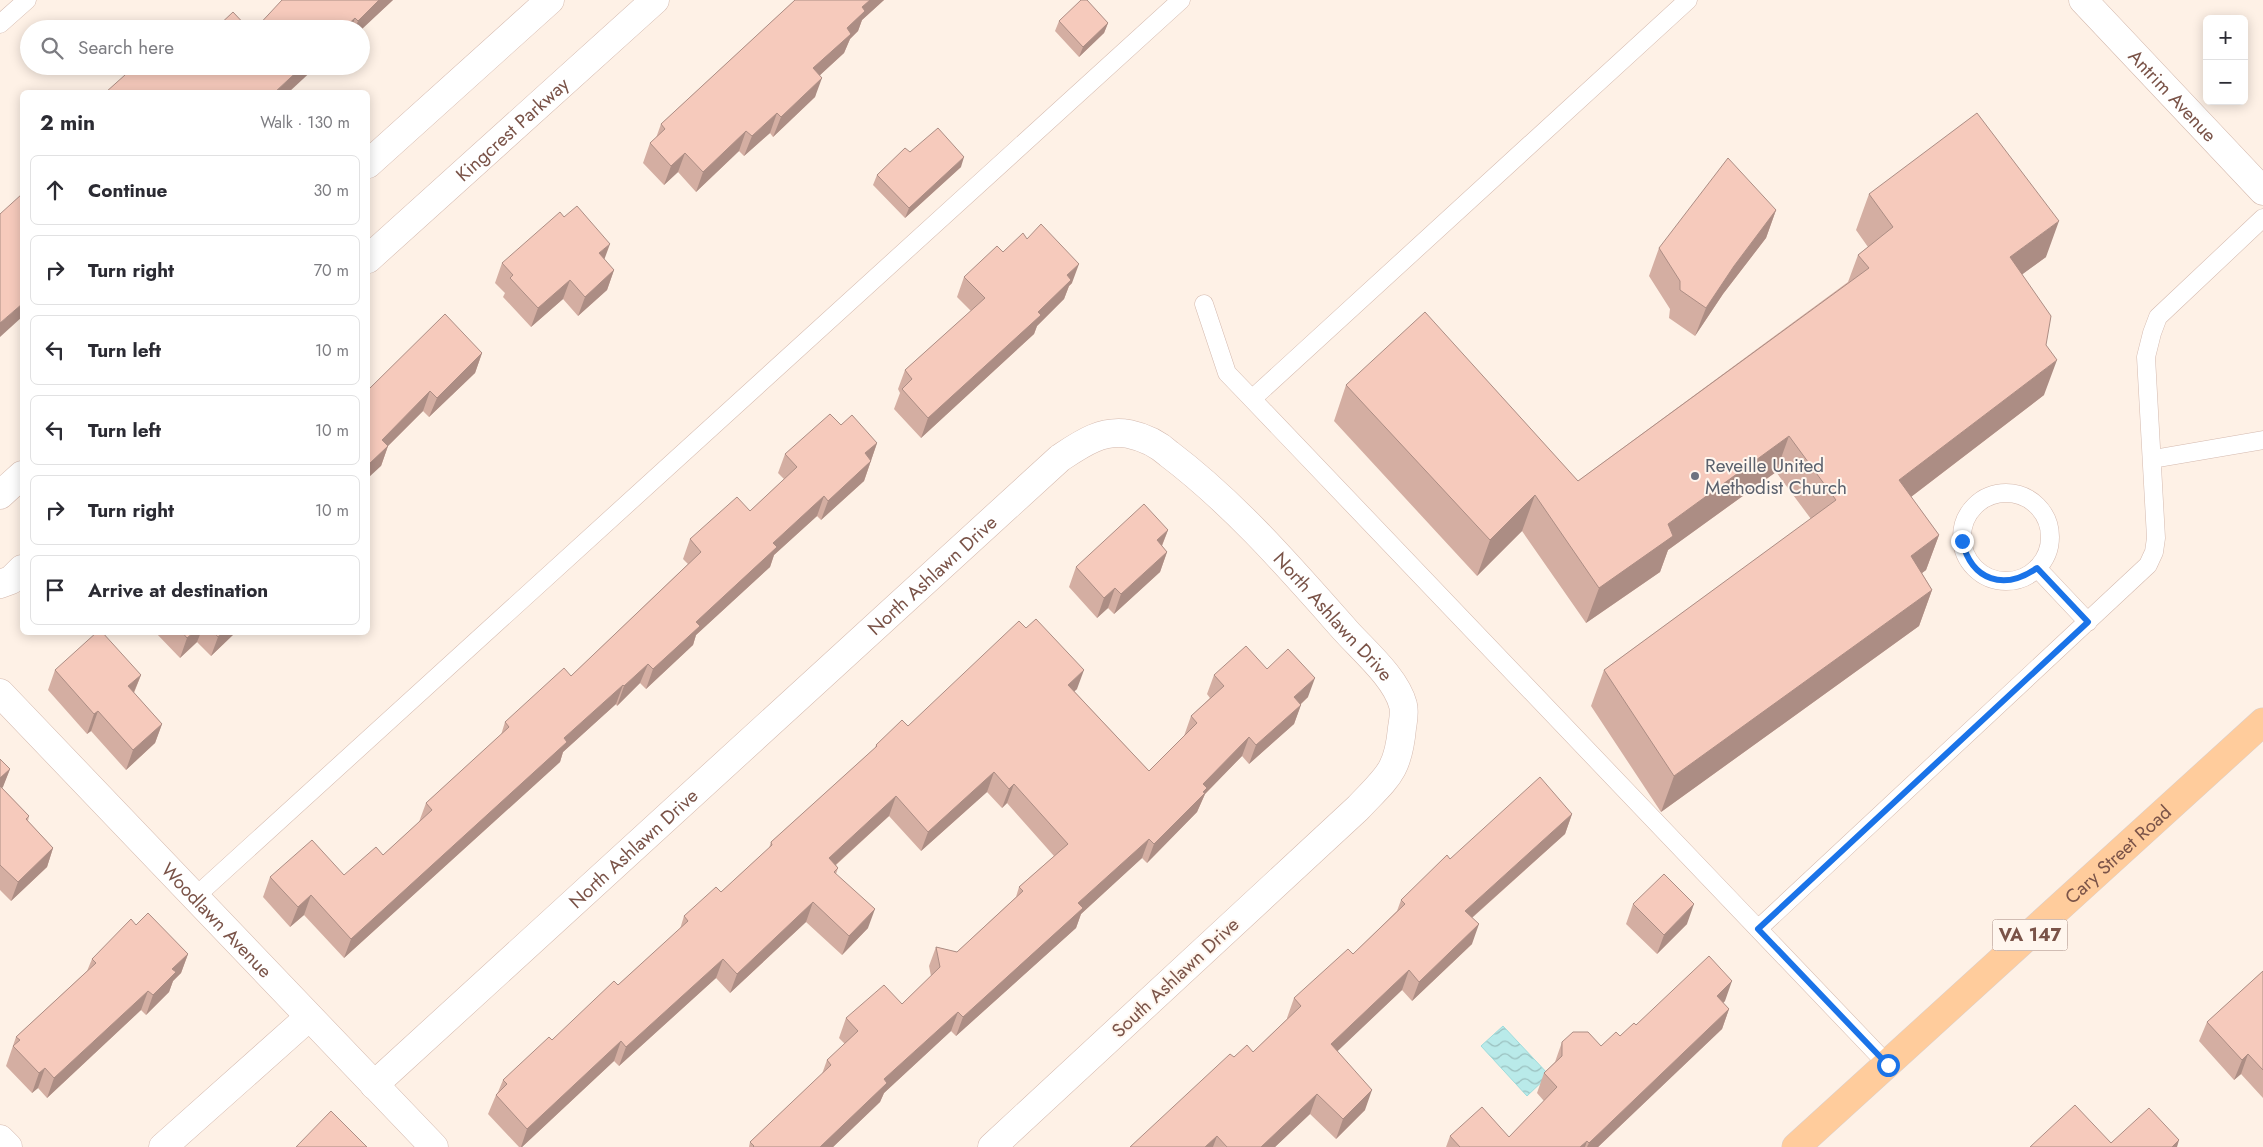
<!DOCTYPE html>
<html lang="en">
<head>
<meta charset="utf-8">
<style>
	:root { --surface:#fff; --page:#f7f7f7; --text:#2b2b33; --muted:#7c7c81; --line:#e1e1e2 }
	body { margin:0; font-family:Jost,sans-serif; background:var(--page); color:var(--text) }
	.controls { position:absolute; right:15px; top:15px; display:grid; overflow:hidden; border-radius:8px; box-shadow:0 2px 12px #0003 }
	.controls button { width:45px; height:45px; display:grid; place-items:center; padding:0; border:0; border-bottom:1px solid var(--line); background:var(--surface); color:var(--text); font:25px sans-serif }
	.stop { position:absolute; width:15px; height:15px; margin:-11px; border:4px solid #1a73e8; border-radius:50%; background:#fff }
	.stop.end { background:#1a73e8; border-color:#fff; box-shadow:0 1px 5px #0008 }
	.list { margin:0; padding:0; list-style:none }
	h2 { display:flex; justify-content:space-between; align-items:center; height:65px; margin:0; padding:0 20px; font-size:21px }
	h2 small { font-size:16px; font-weight:400; color:var(--muted) }
	.list li { display:grid; grid-template-columns:32px 1fr auto; gap:15px; align-items:center; box-sizing:border-box; height:70px; margin:0 10px 10px; padding:0 10px; border:1px solid var(--line); border-radius:8px }
	.list b { display:block; font-size:19px; white-space:nowrap }
	.list em { font-size:16px; font-style:normal; color:var(--muted) }
	.icon { flex:none; width:28px; height:28px; fill:none; stroke:currentColor; stroke-width:2; stroke-linecap:round; stroke-linejoin:round }
	.map { position:relative; flex:none; width:2263px; height:1147px; overflow:hidden }
	.search { position:absolute; background:var(--surface); box-shadow:0 2px 12px #0003; left:20px; top:20px; width:350px; height:55px; display:flex; align-items:center; gap:12px; box-sizing:border-box; padding:0 18px; border-radius:28px; color:var(--muted); font-size:19px }
	.panel { position:absolute; background:var(--surface); box-shadow:0 2px 12px #0003; left:20px; top:90px; width:350px; height:545px; border-radius:8px }
	.map>svg:first-child { display:block }
	.water { fill:url(#water-waves); stroke:#9edcdc }
	.lines { fill:none; stroke-linecap:round; stroke-linejoin:round }
	.lane-casing { stroke:#d4b9ae; stroke-width:19 }
	.street-casing { stroke:#d4b9ae; stroke-width:29 }
	.primary-casing { stroke:#dacfcc; stroke-width:29 }
	.lane { stroke:#fff; stroke-width:18 }
	.street { stroke:#fff; stroke-width:28 }
	.primary { stroke:#ffcc9c; stroke-width:28 }
	.wall { fill:#d4aea2 }
	.shaded-wall { fill:#ac8d84 }
	.building { fill:#f6cabc; stroke:#ac8d84 }
	.route { stroke:#1a73e8; stroke-width:6 }
	.worship-dot { fill:#6b7280; stroke:#fff6ee; stroke-width:2 }
	.labels { text-anchor:middle; stroke-width:4; stroke-linejoin:round; paint-order:stroke }
	.shield { fill:#fff6ee; stroke:#a2847a; stroke-width:1 }
	.shield-label { font-size:18px; font-weight:bold; fill:#7a5348 }
	.street-label { font-size:19px; fill:#7a5348; stroke:#fff6ee }
	.worship-label { font-size:19px; fill:#5b616d; stroke:#fff6ee; text-anchor:start }
</style>
</head>
<body>
<div class="map">
<svg width="2263" height="1147" viewBox="0 0 2263 1147">
	<defs>
		<pattern id="water-waves" width="16" height="10" patternUnits="userSpaceOnUse" patternTransform="scale(1.25)"><rect width="16" height="10" fill="#b9eae9"/><path d="M0 5q4-4 8 0t8 0" fill="none" stroke="#9bc0bf"/></pattern>
	</defs>
	<rect width="100%" height="100%" fill="#fef1e6"/>
	<path class="water" d="M1503 1026 1549 1075 1527 1096 1481 1046Z"/>
	<g class="lines">
		<g class="lane-casing">
			<path id="lane" d="M1688 0 1252 399 1888 1065
				M0 24 27 0
				M1204 304 1227 373 1252 399
				M2153 459 2263 440
				M1962 537a44 44 0 1 1 88 0a44 44 0 1 1-88 0Z
				M2037 568 2088 622
				M195 897 1181 0
				M1758 929 2148 565 2154 552 2156 538 2146 357 2152 333 2158 317 2263 218"/>
		</g>
		<g class="street-casing">
			<g id="street">
				<path id="s1" d="M2083 0 2263 191"/>
				<path d="M368 164 550 0"/>
				<path id="s2" d="M368 259 655 0"/>
				<path d="M0 495 22 475"/>
				<path d="M0 584 11 580 22 569"/>
				<path id="s3" d="M0 693 434 1147"/>
				<path id="s4" d="M374 1085 1060 458C1081 444 1102 429 1129 434 1143 437 1158 444 1169 454 1235 504 1291 569 1346 631 1364 651 1396 678 1403 705 1405 712 1403 721 1402 728 1398 772 1387 777 1358 808L992 1147"/>
				<path d="M0 1139 8 1147"/>
				<path d="M163 1147 309 1017"/>
			</g>
		</g>
		<g class="primary-casing">
			<g id="primary">
				<path id="s5" d="M1796 1147 2263 722"/>
			</g>
		</g>
		<use href="#lane" class="lane"/>
		<use href="#street" class="street"/>
		<use href="#primary" class="primary"/>
	</g>
	<path class="wall" d="M393 0 361 29H255Z
		M795 0H884L862 20 858 31 850 39 844 53 820 75 815 97 773 137 770 133 744 156 739 151 696 192 678 172 664 185 643 163 650 143 656 138 661 124Z
		M1059 21 1108 23 1104 33 1079 57 1055 31Z
		M961 167 905 218 873 185 877 175Z
		M1869 194 2046 257 2022 274 2046 345 2044 395 1911 497 1939 535 1926 570 1922 573 1932 590 1919 626 1661 812 1591 706 1604 670 1811 519 1776 472 1668 550 1660 572 1586 623 1522 531 1477 576 1334 421 1346 385 1578 481 1848 282 1858 255 1868 247 1856 230Z
		M1776 210 1766 238 1723 294 1695 336 1669 318 1670 309 1649 276 1659 248Z
		M1003 252 1072 283 1069 286 1064 299 1037 326 1034 334 921 438 894 409 900 393 898 389 905 370 971 311 957 297 964 277Z
		M604 260 614 270 607 290 578 316 563 299 531 327 503 297 505 293 495 283 502 263Z
		M482 353 475 373 429 417 423 411 388 446 381 466 368 390Z
		M841 425 877 443 864 481 821 520 817 516 774 555 770 567 696 635 693 645 646 689 640 683 617 706 616 704 563 752 560 762 344 958 304 915 290 927 263 897 270 877 344 875 383 855 419 822 426 803 501 735 505 722 571 676 688 564 683 559 690 539 750 511 784 479 778 473 785 454Z
		M1168 530 1162 546 1167 552 1160 572 1114 614 1108 608 1097 618 1069 587 1076 567Z
		M155 632H236L211 656 197 642 180 658Z
		M1267 669 1308 697 1301 704 1294 724 1249 764 1242 756 1205 794 1197 812 1147 863 1142 858 1081 914 1076 928 956 1036 951 1031 884 1093 880 1102 833 1147H749L750 1142 822 1074 827 1060 845 1044 839 1038 846 1018 902 1004 931 976 929 966 936 947 957 952 1016 897 1019 887 1054 856 1007 803 1002 808 987 792 921 851 889 816 836 865 838 868 836 874 868 928 842 955 806 922 730 993 716 978 619 1066 614 1061 522 1147H519L488 1114 496 1095 498 1092 503 1080 618 985 680 929 684 916 721 892 769 848 771 842 875 748 876 745 908 726 1077 689 1074 691 1149 771 1184 736 1191 716 1210 698 1207 694 1214 675Z
		M55 670 141 675 134 693 162 724 155 743 126 770 91 731 87 734 48 690Z
		M0 759 10 769 2 788 29 816 28 821 53 848 47 867 11 901 0 890Z
		M1572 814 1565 834 1472 918V944L1412 1001 1402 990 1337 1051 1365 1110 1336 1139 1310 1114 1275 1147H1130L1234 1057 1253 1052 1287 1019V1018L1294 998 1353 954 1397 911 1401 900 1450 859Z
		M1633 904 1687 924 1657 954 1626 924Z
		M136 925 188 954 181 973 173 981 169 992 146 1015 141 1010 47 1098 38 1088 32 1093 6 1066 16 1037 87 971 92 959Z
		M2263 971V1098L2241 1074 2234 1080 2199 1041 2207 1022Z
		M1725 1001 1723 1003 1729 1009 1722 1029 1598 1147H1446L1450 1136 1509 1137 1544 1101 1537 1093 1544 1073 1555 1062 1562 1042 1601 1046 1620 1036 1636 1025Z"/>
	<path class="shaded-wall" d="M379 0H393L361 30V29H355L358 21Z
		M870 0H884L862 20 858 31 850 39 844 53 806 88 813 68 847 28 862 7Z
		M355 18 351 29H343Z
		M1108 23 1104 33 1079 57 1083 47Z
		M303 66H317L289 92H275Z
		M822 78 815 97 773 137 781 117Z
		M777 113 770 133 744 156 752 136Z
		M746 131 739 151 696 192 703 172Z
		M685 153 678 172 664 185 671 166Z
		M964 157 961 167 905 218 909 208Z
		M1776 210 1766 238 1723 294 1695 336 1706 308 1734 266Z
		M2059 221 2046 257 1997 293 2010 257Z
		M610 244 603 263 599 253Z
		M1079 264 1072 283 1069 286 1064 299 1037 326 1034 334 921 438 928 418 1038 312 1067 275Z
		M614 270 607 290 578 316 585 297Z
		M570 280 563 299 531 327 538 308Z
		M22 304V317L0 337V323Z
		M482 353 475 373 429 417 437 398Z
		M2057 360 2044 395 1886 516 1899 480Z
		M430 391 423 411 388 446 381 466 368 478V465L382 440Z
		M1789 436 1776 472 1668 550 1660 572 1586 623 1599 588 1668 524Z
		M877 443 864 481 821 520 828 501 865 453Z
		M1535 495 1522 531 1477 576 1490 540Z
		M824 496 817 516 774 555 770 567 696 635 693 645 646 689 653 669 696 622 773 543Z
		M1168 530 1160 550 1157 540Z
		M1939 535 1926 570 1898 591 1911 556Z
		M1167 552 1160 572 1114 614 1121 594Z
		M1115 588 1108 608 1097 618 1104 598Z
		M1932 590 1919 626 1661 812 1674 776Z
		M194 632H201L197 642 180 658 187 638Z
		M222 632H236L211 656 218 637Z
		M648 664 640 683 617 706 624 686Z
		M1084 670 1077 689 1061 704 1068 685Z
		M141 675 133 694 128 686Z
		M1315 678 1308 697 1287 717 1294 697Z
		M623 685 616 704 563 752 560 762 344 958 351 939 564 738Z
		M1301 705 1294 724 1249 764 1256 745Z
		M98 711 91 731 87 734 94 714Z
		M162 724 155 743 126 770 133 750Z
		M1249 737 1242 756 1205 794 1197 812 1147 863 1154 844 1203 784Z
		M10 769 3 787 0 790V778Z
		M994 772 987 792 921 851 928 832Z
		M1014 784 1007 803 1002 808 1009 789Z
		M896 796 889 816 822 877 829 858Z
		M1572 814 1565 834 1458 930 1465 911Z
		M1149 839 1142 858 1081 914 1076 928 956 1036 963 1017 1078 903Z
		M53 848 47 867 11 901 18 882Z
		M311 895 304 915 290 927 298 907Z
		M813 902 806 922 730 993 737 974Z
		M1694 904 1687 924 1657 954 1664 935Z
		M875 909 868 928 842 955 849 936Z
		M1479 924 1472 944 1412 1001 1419 982Z
		M188 954 181 973 173 981 169 992 146 1015 153 995 172 969Z
		M723 959 716 978 619 1066 626 1047Z
		M1409 970 1402 990 1324 1064 1331 1044Z
		M1732 981 1725 1001 1710 1016 1717 996Z
		M148 991 141 1010 47 1098 54 1078Z
		M1729 1009 1722 1029 1598 1147H1587L1589 1143Z
		M958 1012 951 1031 884 1093 880 1102 833 1147H820L884 1079Z
		M621 1041 614 1061 522 1147H521L527 1129Z
		M2248 1054 2241 1074 2234 1080 2242 1060Z
		M45 1068 38 1088 32 1093 39 1073Z
		M1372 1090 1365 1110 1336 1139 1343 1119Z
		M1317 1094 1310 1114 1275 1147H1261Z
		M1217 1136 1213 1147H1205Z
		M2179 1140 2177 1147H2172Z
		M1587 1141 1585 1147H1580Z"/>
	<path class="building" d="M282 0H379L358 21 355 18 343 29H255Z
		M795 0H870L862 7 865 11 847 28 851 34 813 68 822 78 781 117 777 113 752 136 746 131 703 172 685 153 671 166 650 143 665 129 661 124Z
		M1081 0H1087L1108 23 1083 47 1059 21Z
		M233 12 249 29H215Z
		M135 66H164L169 72 174 66H303L275 92H273L272 91 270 92H106Z
		M1977 113 2059 221 2010 257 2051 316 2046 345 2057 360 1899 480 1939 535 1911 556 1932 590 1674 776 1604 670 1836 500 1789 436 1668 524 1673 536 1599 588 1535 495 1490 540 1346 385 1425 312 1578 481 1869 268 1858 255 1893 227 1869 194Z
		M938 128 964 157 909 208 877 175 905 148 910 152Z
		M1728 158 1776 210 1734 266 1706 308 1680 290V281L1659 248Z
		M22 194V304L0 323V214Z
		M577 206 610 244 599 253 614 270 585 297 570 280 538 308 510 278 513 275 502 263 560 212 564 217Z
		M1041 224 1079 264 1067 275 1071 280 1038 312 1041 315 928 418 902 389 912 379 905 370 985 298 964 277 997 246 1003 252 1023 233 1027 239Z
		M445 314 482 353 437 398 430 391 382 440 388 446 368 465V390Z
		M830 414 841 425 852 415 877 443 865 453 871 461 828 501 824 496 773 543 777 547 696 622 700 626 653 669 648 664 624 686 623 685 564 738 567 742 351 939 311 895 298 907 270 877 312 840 344 875 376 847 383 855 432 810 426 803 509 727 505 722 564 668 571 676 701 552 690 539 737 497 750 511 797 467 785 454Z
		M1144 504 1168 530 1157 540 1167 552 1121 594 1115 588 1104 598 1076 567Z
		M1036 619 1084 670 1068 685 1149 771 1197 723 1191 716 1224 686 1214 675 1246 646 1267 669 1288 649 1315 678 1294 697 1301 705 1256 745 1249 737 1203 784 1207 788 1203 792 1205 793 1154 844 1149 839 1078 903 1083 908 963 1017 958 1012 884 1079 887 1083 820 1147H753L754 1146 750 1142 831 1065 827 1060 858 1031 846 1018 884 985 902 1004 940 967 936 947 957 952 1023 891 1019 887 1068 844 1014 784 1009 789 994 772 928 832 896 796 829 858 838 868 834 872 875 909 849 936 813 902 737 974 723 959 626 1047 621 1041 527 1129 496 1095 507 1084 503 1080 549 1037 552 1040 614 981 618 985 688 921 684 916 716 887 721 892 772 845 771 842 877 746 876 745 902 720 908 726 1019 621 1026 628Z
		M97 632H102L141 675 128 686 162 724 133 750 98 711 94 714 55 670Z
		M182 632H194L187 638Z
		M214 632H222L218 637Z
		M0 759 10 769 0 778Z
		M1540 777 1572 814 1465 911 1479 924 1419 982 1409 970 1331 1044 1372 1090 1343 1119 1317 1094 1261 1147H1227L1217 1136 1205 1147H1130L1230 1054 1234 1057 1247 1045 1253 1052 1301 1006 1294 998 1348 949 1353 954 1405 904 1401 900 1447 855 1450 859Z
		M0 786 29 816 26 819 53 848 18 882 0 865Z
		M1664 874 1694 904 1664 935 1633 904Z
		M148 913 188 954 172 969 176 972 153 995 148 991 54 1078 45 1068 39 1073 13 1046 20 1040 16 1037 96 963 92 959 131 919 136 925Z
		M1709 956 1732 981 1717 996 1729 1009 1589 1143 1587 1141 1580 1147H1460L1450 1136 1482 1107 1509 1137 1557 1087 1544 1073 1562 1056V1042L1573 1032H1588L1601 1046 1616 1032 1620 1036 1634 1023 1636 1025Z
		M2263 971V1070L2248 1054 2242 1060 2207 1022Z
		M2075 1105 2111 1143 2149 1108 2179 1140 2172 1147H2030Z
		M331 1111 367 1147H296Z"/>
	<g class="lines">
		<path class="route" d="M1888 1065 1758 929 2088 622 2037 568C2004 591 1972 581 1962 541"/>
	</g>
	<circle class="worship-dot" cx="1695" cy="476" r="5"/>
	<g class="labels">
		<rect class="shield" x="1992.5" y="919.5" width="75" height="31" rx="4"/>
		<g class="shield-label">
			<text x="2030" y="941">VA 147</text>
		</g>
		<g class="street-label">
			<text dy="7" stroke="none"><textPath href="#s1" startOffset="131">Antrim Avenue</textPath></text>
			<text dy="7" stroke="none"><textPath href="#s2" startOffset="194">Kingcrest Parkway</textPath></text>
			<text dy="7" stroke="none"><textPath href="#s4" startOffset="756">North Ashlawn Drive</textPath></text>
			<text dy="7" stroke="none"><textPath href="#s4" startOffset="1281">North Ashlawn Drive</textPath></text>
			<text dy="7" stroke="none"><textPath href="#s4" startOffset="351">North Ashlawn Drive</textPath></text>
			<text dy="7" stroke="none"><textPath href="#s5" startOffset="435">Cary Street Road</textPath></text>
			<text dy="7" stroke="none"><textPath href="#s3" startOffset="314">Woodlawn Avenue</textPath></text>
			<text transform="translate(1175 977) rotate(-43)" y="7">South Ashlawn Drive</text>
		</g>
		<g class="worship-label">
			<text x="1705" y="472">Reveille United<tspan x="1705" dy="22">Methodist Church</tspan></text>
		</g>
	</g>
</svg>
<div class="controls">
<button>+</button>
<button>−</button>
</div>
<div class="stop" style="left:1888px;top:1065px"></div>
<div class="stop end" style="left:1962px;top:541px"></div>
<div class="search"><svg class="icon" aria-label="search" viewBox="0 0 24 24"><circle cx="10" cy="10" r="6"/><path d="M15 15l6 6"/></svg>Search here</div>
<section class="panel">
<h2>2 min<small>Walk · 130 m</small></h2>
<ul class="list">
<li><svg class="icon" aria-label="ahead" viewBox="0 0 24 24"><path d="M12 20V5M6 11l6-6 6 6"/></svg><div><b>Continue</b></div><em>30 m</em></li>
<li><svg class="icon" aria-label="right" viewBox="0 0 24 24"><path d="M7 20v-9h11M14 6l5 5-5 5"/></svg><div><b>Turn right</b></div><em>70 m</em></li>
<li><svg class="icon" aria-label="left" viewBox="0 0 24 24"><path d="M17 20v-9H6M10 6l-5 5 5 5"/></svg><div><b>Turn left</b></div><em>10 m</em></li>
<li><svg class="icon" aria-label="left" viewBox="0 0 24 24"><path d="M17 20v-9H6M10 6l-5 5 5 5"/></svg><div><b>Turn left</b></div><em>10 m</em></li>
<li><svg class="icon" aria-label="right" viewBox="0 0 24 24"><path d="M7 20v-9h11M14 6l5 5-5 5"/></svg><div><b>Turn right</b></div><em>10 m</em></li>
<li><svg class="icon" aria-label="arrive" viewBox="0 0 24 24"><path d="M6 21V4h12l-3 4 3 4H6"/></svg><div><b>Arrive at destination</b></div></li>
</ul>
</section>
</div>
</body>
</html>
